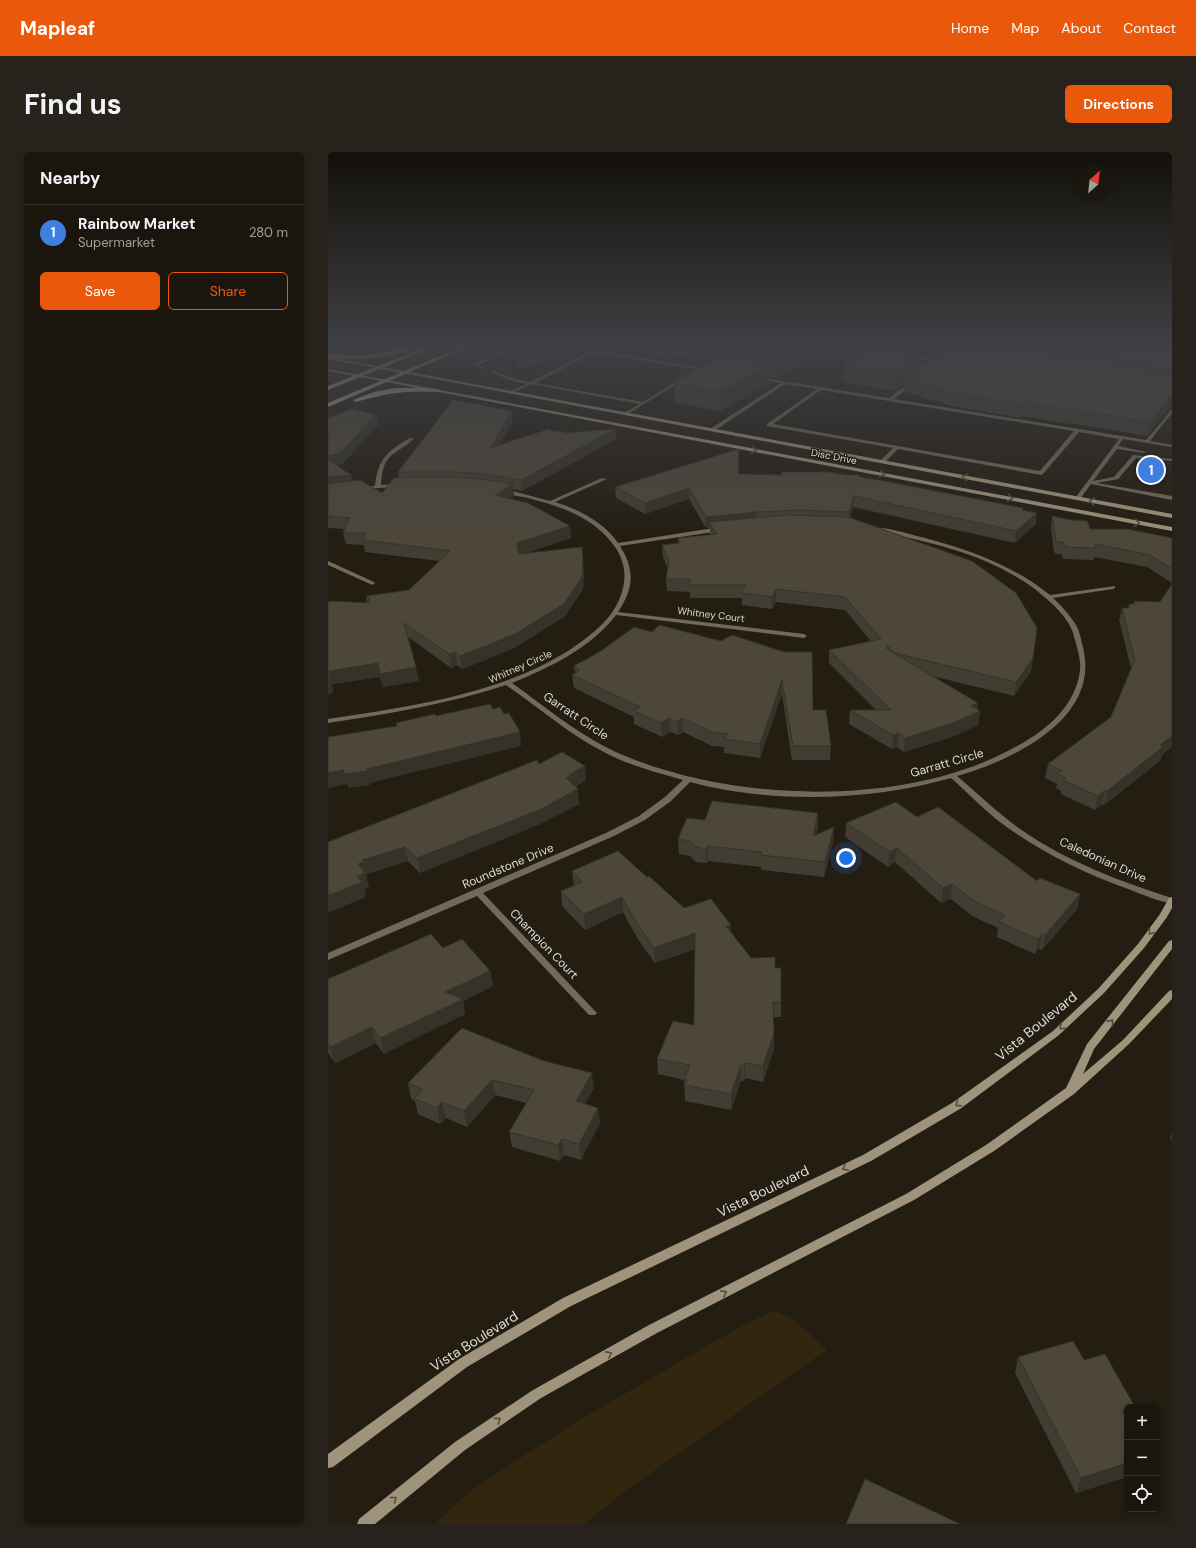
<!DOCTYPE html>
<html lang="en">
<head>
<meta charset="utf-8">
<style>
	:root { --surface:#1a160e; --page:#27231c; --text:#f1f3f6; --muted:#9f9f9e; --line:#38352e; --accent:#ea580c }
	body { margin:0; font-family:"DM Sans",sans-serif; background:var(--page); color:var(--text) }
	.controls { position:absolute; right:12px; bottom:12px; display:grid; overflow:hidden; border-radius:6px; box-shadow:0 2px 6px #0003 }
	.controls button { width:36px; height:36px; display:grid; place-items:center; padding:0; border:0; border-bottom:1px solid var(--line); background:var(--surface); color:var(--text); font:20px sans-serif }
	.compass { position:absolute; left:748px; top:12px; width:36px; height:36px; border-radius:50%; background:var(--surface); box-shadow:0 2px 6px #0003; rotate:27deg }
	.you { position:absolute; left:518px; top:706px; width:14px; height:14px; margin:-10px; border:3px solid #fff; border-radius:50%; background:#1a73e8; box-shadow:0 0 0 6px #1a73e833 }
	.badge { display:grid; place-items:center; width:26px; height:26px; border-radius:50%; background:var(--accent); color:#fff; font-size:13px; font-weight:700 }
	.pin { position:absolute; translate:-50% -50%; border:2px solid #fff; box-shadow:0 1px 4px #0006 }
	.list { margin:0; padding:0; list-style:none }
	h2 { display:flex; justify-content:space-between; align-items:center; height:52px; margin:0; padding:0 16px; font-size:17px }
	h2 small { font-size:13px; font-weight:400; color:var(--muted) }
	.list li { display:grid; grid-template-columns:26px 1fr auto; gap:12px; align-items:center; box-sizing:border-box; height:56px; padding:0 16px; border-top:1px solid var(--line) }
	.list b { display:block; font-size:15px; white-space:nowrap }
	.list p { margin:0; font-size:13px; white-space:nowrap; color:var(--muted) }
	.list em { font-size:13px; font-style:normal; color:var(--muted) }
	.actions { display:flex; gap:8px; padding:12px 16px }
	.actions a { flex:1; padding:9px 0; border:1px solid var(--accent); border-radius:6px; text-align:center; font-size:14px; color:var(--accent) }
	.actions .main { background:var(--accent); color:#fff }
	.icon { flex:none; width:22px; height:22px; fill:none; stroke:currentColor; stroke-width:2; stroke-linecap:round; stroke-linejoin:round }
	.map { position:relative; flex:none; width:844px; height:1372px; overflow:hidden; border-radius:6px }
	header { display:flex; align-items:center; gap:24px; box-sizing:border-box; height:56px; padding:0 20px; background:var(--accent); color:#fff }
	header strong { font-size:19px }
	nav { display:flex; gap:22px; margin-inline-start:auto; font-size:14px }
	.intro { display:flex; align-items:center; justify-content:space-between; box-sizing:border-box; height:96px; padding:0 24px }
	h1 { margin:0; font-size:28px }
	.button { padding:10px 18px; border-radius:6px; background:var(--accent); color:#fff; font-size:14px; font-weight:700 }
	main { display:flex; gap:24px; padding:0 24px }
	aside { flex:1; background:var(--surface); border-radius:6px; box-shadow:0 2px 6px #0003 }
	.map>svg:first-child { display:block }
	.green { fill:#32270e }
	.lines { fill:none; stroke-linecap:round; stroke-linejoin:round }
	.service { fill:#71695a; fill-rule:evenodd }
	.minor { fill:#71695a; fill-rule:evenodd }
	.secondary { fill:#a0937b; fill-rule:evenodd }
	.primary { fill:#c5b595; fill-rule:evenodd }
	.wall { fill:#423d32 }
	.shaded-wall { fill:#363229 }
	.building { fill:#4d473a; stroke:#363229; fill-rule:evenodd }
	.oneway { stroke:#554c3c }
	.labels { text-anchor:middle; stroke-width:3; stroke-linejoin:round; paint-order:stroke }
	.far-street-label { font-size:10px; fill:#dfdbd3; stroke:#231d12 }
	.street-label { font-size:12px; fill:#dfdbd3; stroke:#231d12 }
	.near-street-label { font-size:14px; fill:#dfdbd3; stroke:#231d12 }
</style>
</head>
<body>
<header>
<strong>Mapleaf</strong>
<nav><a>Home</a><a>Map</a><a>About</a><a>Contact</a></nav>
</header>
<div class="intro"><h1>Find us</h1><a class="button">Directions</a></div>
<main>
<aside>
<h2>Nearby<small></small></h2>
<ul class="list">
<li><span class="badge" style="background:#3f7fe0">1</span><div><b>Rainbow Market</b><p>Supermarket</p></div><em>280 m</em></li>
</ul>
<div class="actions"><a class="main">Save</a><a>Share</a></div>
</aside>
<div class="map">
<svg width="844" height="1372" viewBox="0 0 844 1372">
	<rect width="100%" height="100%" fill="#231d12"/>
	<path class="green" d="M445 1159 464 1166 499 1198 293 1342 257 1372H107L142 1339 243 1273 415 1173Z"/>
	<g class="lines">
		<path class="service" d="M183 195H188L150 213 155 215V217L144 213Z
			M238 195C252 194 265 200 279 200 285 200 290 195 297 195L286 201 382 218 380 219 266 201 207 231 315 250 364 220 367 221 298 263 296 262V261L312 252 203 232 183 242H181V240L198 232 181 228 163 220 165 219 184 226 202 230 261 200Z
			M484 195H492L544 204 542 205Z
			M623 200 624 202 606 204 587 211 585 210 604 202Z
			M430 225 561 246 585 228 587 229V230L566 247 818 288 844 257V261L822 289 844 293V295L795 287 790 294 818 300 816 301 789 297 765 329 786 325 805 303 844 307V309L808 306 790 327 769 331 844 344V348L763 332 752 347H748V345L791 287 751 280 715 322 713 323 570 297 556 311H552V309L565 296 439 274V272L489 237 457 232 386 279H382V277L453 231 428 227V226ZM493 238 746 279 712 319 445 272Z"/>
		<path class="minor" d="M82 286 86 287C65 305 55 300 53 333L69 332 72 334 71 335 31 337 30 336 33 334H47C50 306 60 299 82 286Z
			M274 326 279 327 227 350C250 357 277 371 290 391L392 375 395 377 392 379 292 394C307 418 306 436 290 460L476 482 479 484 476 486 288 463C262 497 222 515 184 531 219 556 254 586 295 603 408 651 582 656 691 593 720 577 748 553 752 518 753 508 750 500 748 491 746 487 746 482 744 478 738 464 725 452 714 443 666 403 605 391 545 378V376C557 375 573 380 585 383 634 395 682 411 722 443L787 434V436L785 437 725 446C733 453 746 468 750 477 752 482 753 487 754 492 776 565 686 608 629 624 650 642 670 661 692 677 738 709 791 729 844 746V751C830 750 814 742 800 737 753 720 708 698 668 667 652 654 638 639 623 626 543 649 442 652 362 630L343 649 317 668 286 684 155 741 267 859 269 861 267 863H261L149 744 0 808V801L280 680 311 664 337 645 355 628C327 620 299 613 274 599 240 581 210 555 178 533 120 552 60 562 0 571V567C83 554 171 543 243 497 262 484 282 469 291 448 300 428 298 408 284 391 265 366 233 354 203 347 195 344 182 344 174 339L177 337 222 349Z
			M0 409 46 430 47 431 44 433 42 432 0 413Z"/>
		<path class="secondary" d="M0 205 844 362V366L0 207Z
			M0 217 844 375V379L0 219Z
			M844 745V756L839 765 816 796 776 841 731 883 632 957 543 1009 243 1154 139 1215 5 1315 0 1316V1302L131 1207 235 1146 535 1003 624 951 725 879 770 837 810 792 832 762 841 746Z
			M844 788V797L766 897 755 922 795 888 841 839 844 838V847L801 892 746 942 666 999 586 1048 329 1181 213 1246 137 1298 47 1372H29L31 1367 127 1290 205 1238 321 1173 578 1042 658 993 738 936 759 892 841 789Z"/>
		<path class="primary" d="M79 195H87C67 208 23 208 0 206V202C27 205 53 203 79 195Z
			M98 195H105L0 238V234Z
			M133 195H140L0 255V251Z
			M68 236H100L113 238 110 240C78 238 58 241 28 250L25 248 46 240Z"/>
	</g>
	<path class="wall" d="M185 195H250V199L191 217 186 205Z
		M250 195H264L260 196Z
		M296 195H392L379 208 341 202 338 204 296 197Z
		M622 195H844V252L819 284 742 271 741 272 694 264 692 266 614 252 615 250 593 246V243L576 240 577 231 567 239 515 230 516 213 593 202 592 215 605 208Z
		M397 200 486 202 448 226 440 225V231L393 259 347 251V232L357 226V223L397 206Z
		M48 263 50 273 14 312 8 313 23 323 24 329 54 341 71 326 70 320 185 269 171 293 228 280 238 281 287 277 288 287 194 339 185 337 186 344 181 346 243 386 198 401 256 420 255 437 237 464 188 495 160 507 134 517 129 513 123 516 80 485 91 529 55 535 52 525 4 532 5 541 0 542 39 451 38 444 81 438 111 409 37 400 36 393 18 392 15 381 17 377 0 376V266Z
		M411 297V322L532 325 695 358 708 372 687 391 525 355 522 366 709 476 703 519 686 544 604 524 652 559 650 573 624 585 576 600 569 595 564 597 521 572 522 558H548L501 511V498L543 489 517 458 448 450 444 457 414 453V446H362V440L339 439 338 427 340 417 335 405 334 393 350 391V386L382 383V376H378L361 347 317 362 288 346 287 335Z
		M724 364 762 377 844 386V431L819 415 766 405V408L735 407 733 402H728L726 400 723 376Z
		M806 449 832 450 834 603 832 609 776 653 774 652 767 658 733 642V639L728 636 729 632 717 626 720 612 783 565 803 516 791 468 794 456H800L801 452H805Z
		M324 480 393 489 404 483 485 558 503 594 502 608H464L454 542 432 606 396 601V595L384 594 355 580 350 583 342 580 334 585 306 572V565L246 536 244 523 247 521 246 514Z
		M211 612 258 628 247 635 251 652 212 672 92 721 80 709 38 722 39 725H38L41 735 36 737 38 745 0 690Z
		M589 665 709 729 752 742 749 757 714 798 711 797 707 802 669 785 670 776 644 764 623 747 613 751 567 710 560 715 517 685 518 671Z
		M377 668 490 676 488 683 506 675 505 690 496 725 433 718V715L380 709 379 711 368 710 362 704 351 702 350 687Z
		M244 719 320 726 356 756 403 773V781L423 806 447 816H453V865H446V897L435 930 417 926 416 929H413L403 958 357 949 356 928 330 922 329 907 366 873 367 797 327 811 309 786 295 760 257 778 234 754 233 739 246 734Z
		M115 796 162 819 165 834 135 849 137 862 56 902 48 891 7 911 0 901V827Z
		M216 909 266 936 257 952 270 956 272 971 253 1008 236 1003 232 1009 184 995 181 980 198 951 167 943 139 975 118 966 112 972 90 962 87 949 83 947 80 931Z
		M844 980V988L842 987Z
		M690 1205 756 1208 799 1255V1325L748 1341 687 1221Z"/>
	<path class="shaded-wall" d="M207 195H250V199L191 217 189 200Z
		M337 195H341V202L338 204Z
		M378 195H392L379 208Z
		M469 195H486V202L448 226V208Z
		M593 202 591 219 577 227V231L567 239 568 221Z
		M440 213V231L393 259V240Z
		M844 242V252L819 284 822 270Z
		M696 250 694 264 692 266 694 252Z
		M744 257 742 271 741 272 743 258Z
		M184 259 185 269 163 307 162 296Z
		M48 263 50 273 14 312 0 315V304Z
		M287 277 288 287 194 339 193 328Z
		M411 297V308L410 333V322Z
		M23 323 25 334 0 336V325Z
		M185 332 186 344 169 354 167 343Z
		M361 336V347L317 362V351Z
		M526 344 525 355 521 371V360Z
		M428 360V371L381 370 382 376H378V365Z
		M709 361 708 372 687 391 688 379Z
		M242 374 243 386 190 403 189 391Z
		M254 395 256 420 255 437 237 464 188 495 160 507 134 517 132 504Z
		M448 437V450L444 457V445Z
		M127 500 129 513 123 516 121 502Z
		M705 506 703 519 686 544 688 530Z
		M50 511 52 525 4 532 5 541 0 542V528L1 519Z
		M88 515 91 529 55 535 52 522Z
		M454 528V542L432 606V592Z
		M650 551 649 560 652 559 650 573 624 585 576 600 577 586Z
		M341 566 342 580 334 585 333 571Z
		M354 566 355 580 350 583 349 570Z
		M192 580 193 594 42 631V633L20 636 19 632 0 636V621L16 618 39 617Z
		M571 581 569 595 564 597 565 583Z
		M844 584V595L834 603 832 609 776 653 779 639 832 593Z
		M257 614 258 628 243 636 238 626 241 623Z
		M250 637 251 652 212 672 92 721 89 706Z
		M777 638 774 652 767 658 770 644Z
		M490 661V676L484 699 485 684Z
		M506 675 505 690 496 725 497 710Z
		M380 694V709L379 711 378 697Z
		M77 695 80 709 38 722 39 725H38L41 735 36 737 38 745 0 761V744L29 724 30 712 34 708Z
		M569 696 567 710 560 715 562 700Z
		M624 732 623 747 613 751 615 736Z
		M752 742 749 757 714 798 717 783Z
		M294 745 295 760 257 778 256 762Z
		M403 773V788L398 774Z
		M367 781V796L327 811 326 796Z
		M714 782 711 797 707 802 710 787Z
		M162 819 165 834 135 849 137 862 56 902 52 886 117 840Z
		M44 875 48 891 7 911 2 895Z
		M446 881V897L435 930V914Z
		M417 911V926L416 929V914Z
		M413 913V929L403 958V942Z
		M264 921 266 936 250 965 248 949Z
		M164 928 167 943 139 975 136 959Z
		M114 950 118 966 112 972 109 956Z
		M270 956 272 971 253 1008 251 992Z
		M234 987 236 1003 232 1009 230 993Z
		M799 1311V1325L748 1341 753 1326Z"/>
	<path class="building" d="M187 195H207L189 200Z
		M406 195H469L448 208 397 200Z
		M543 195H546L593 202 568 221 516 213Z
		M622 195H682L782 209 793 215 844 223V242L822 270 744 257 743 258 696 250 694 252 662 247 616 239 618 237 594 233 597 230 577 227 601 207 605 208Z
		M716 195H844V218L795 210 783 204Z
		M390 204 440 213 393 240 347 232 361 224 357 223Z
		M125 248 184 259 162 296 221 277 228 280 232 279 238 281 287 277 193 328 163 323 130 320H70Z
		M24 257 48 263 12 301 0 304V266Z
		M411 297 410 322 454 323V320H498L519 323H532L531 325 556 329 695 356 694 358 709 361 688 379 526 344 521 360 473 358 428 360 378 365 361 336 317 351 287 335Z
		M0 308 23 323 0 325Z
		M122 325 153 327 185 332 167 343 200 351 242 374 189 391 191 402 254 395 255 408 254 425 236 452 187 482 158 494 132 504 127 500 121 502 76 471 88 515 52 522 50 511 1 519 2 528H0V450L4 449 42 451 41 446 38 444 81 438 122 399 35 388 37 381H15L22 366 0 364V332L32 328 54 341 66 326Z
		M460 363 520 365 644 409 688 441 709 476 705 506 688 530 566 501 650 551 643 554 652 559 625 571 577 586 571 581 565 583 522 558H563L501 498 553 487 517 445 448 437 444 445 413 441 418 433H361L362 427H338L341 409 334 393 352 391 350 386 389 382 381 370ZM559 493 566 501 558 496Z
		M724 364 743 368 759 369 762 377H800L844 386V417L822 403 767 392 768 396 737 395 735 390H730L728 389Z
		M844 432V584L832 593 835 595 779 639 777 638 770 644 735 628 738 626 730 622 734 619 720 612 783 565 807 508 794 456H802L801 452H807L806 449 832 450Z
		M331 473 393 489 404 483 456 500H484L485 558H498L503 594H465L454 528 432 592 396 587 399 582 384 580 354 566 349 570 341 566 333 571 306 559 312 555 244 523 252 518 246 514 273 499 306 475 324 480Z
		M162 552 165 557 172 555 176 562 181 561 192 580 39 617V619L16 622V618L0 621V585L69 574 68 571 107 562 108 564Z
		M234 600 257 614 241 623 242 624 238 626 250 637 211 658 89 706 77 695 34 708 36 710 30 712 37 721 29 724 34 730 0 744V690L209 608 211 612Z
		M384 649 490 661 485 684 506 675 497 710 433 703 434 700 380 694 378 697 368 695 362 689 350 687 359 666 377 668Z
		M568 650 589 665 610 655 709 729 712 726 752 742 717 783 714 782 710 787 671 770 677 763 646 749 624 732 615 736 569 696 562 700 518 671Z
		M290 699 320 726 321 724 356 756 383 747 403 773 398 774 423 806 447 805V816H453V850H445L446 881 435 914 417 911 416 914 413 913 403 942 356 933 359 928H356L362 913 329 907 345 869 366 873 367 781 326 796 308 770 294 745 256 762 233 739 254 730 244 719Z
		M103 782 115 796 134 787 162 819 117 840 135 847 102 863 52 886 44 875 2 895 0 892V827Z
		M134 876 216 909 264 921 248 949 270 956 251 992 234 987 230 993 181 980 206 938 164 928 136 959 114 950 109 956 86 946 95 938 80 931Z
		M745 1189 756 1208 777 1202 807 1255H799V1261L794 1259 799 1267V1311L753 1326 690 1205Z
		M537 1327 632 1372H518Z"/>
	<defs><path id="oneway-chevron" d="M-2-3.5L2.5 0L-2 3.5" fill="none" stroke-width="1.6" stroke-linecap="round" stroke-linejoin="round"/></defs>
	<g class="oneway">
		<use href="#oneway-chevron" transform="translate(426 298) rotate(11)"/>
		<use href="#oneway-chevron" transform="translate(554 322) rotate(11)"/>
		<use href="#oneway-chevron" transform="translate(637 325) rotate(-169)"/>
		<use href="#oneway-chevron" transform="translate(682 346) rotate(11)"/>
		<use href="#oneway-chevron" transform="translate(764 349) rotate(-169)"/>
		<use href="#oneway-chevron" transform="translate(809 371) rotate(11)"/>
		<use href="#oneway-chevron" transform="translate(823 780) rotate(127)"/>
		<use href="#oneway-chevron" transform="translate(783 870) rotate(-51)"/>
		<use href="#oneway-chevron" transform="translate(734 875) rotate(137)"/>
		<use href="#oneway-chevron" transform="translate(630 952) rotate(146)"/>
		<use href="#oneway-chevron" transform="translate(517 1016) rotate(154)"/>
		<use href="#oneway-chevron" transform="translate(396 1141) rotate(-27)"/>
		<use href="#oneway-chevron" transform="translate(281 1202) rotate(-29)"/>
		<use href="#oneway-chevron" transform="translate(170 1268) rotate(-34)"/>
		<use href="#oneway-chevron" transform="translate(66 1347) rotate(-39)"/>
	</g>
	<linearGradient id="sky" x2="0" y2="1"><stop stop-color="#13100a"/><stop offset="0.5" stop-color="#3f4044"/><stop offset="1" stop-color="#3f4044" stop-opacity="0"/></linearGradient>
	<rect width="844" height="387" fill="url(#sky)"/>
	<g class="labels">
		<g class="far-street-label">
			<text transform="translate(506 304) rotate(11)" y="4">Disc Drive</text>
			<text transform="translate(383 462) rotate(7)" y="4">Whitney Court</text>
			<text transform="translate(192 514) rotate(-24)" y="4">Whitney Circle</text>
		</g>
		<g class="street-label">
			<text transform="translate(248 564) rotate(34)" y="4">Garratt Circle</text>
			<text transform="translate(619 611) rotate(-16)" y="4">Garratt Circle</text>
			<text transform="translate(775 708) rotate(24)" y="4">Caledonian Drive</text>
			<text transform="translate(180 714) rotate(-23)" y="4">Roundstone Drive</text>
			<text transform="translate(216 792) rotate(46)" y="4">Champion Court</text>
		</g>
		<g class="near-street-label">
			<text transform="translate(708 874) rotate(-39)" y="5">Vista Boulevard</text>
			<text transform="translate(435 1039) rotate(-26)" y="5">Vista Boulevard</text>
			<text transform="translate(146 1189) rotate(-32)" y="5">Vista Boulevard</text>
		</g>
	</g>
</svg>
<div class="controls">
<button>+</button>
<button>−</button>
<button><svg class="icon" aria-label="locate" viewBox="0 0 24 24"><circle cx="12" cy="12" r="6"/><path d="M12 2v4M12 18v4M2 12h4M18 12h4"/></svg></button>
</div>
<svg class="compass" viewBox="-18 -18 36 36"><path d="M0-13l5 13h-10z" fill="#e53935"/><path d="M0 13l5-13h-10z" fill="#9f9f9e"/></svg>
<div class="you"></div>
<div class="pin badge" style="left:823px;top:318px;background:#3f7fe0">1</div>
</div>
</main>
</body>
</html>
